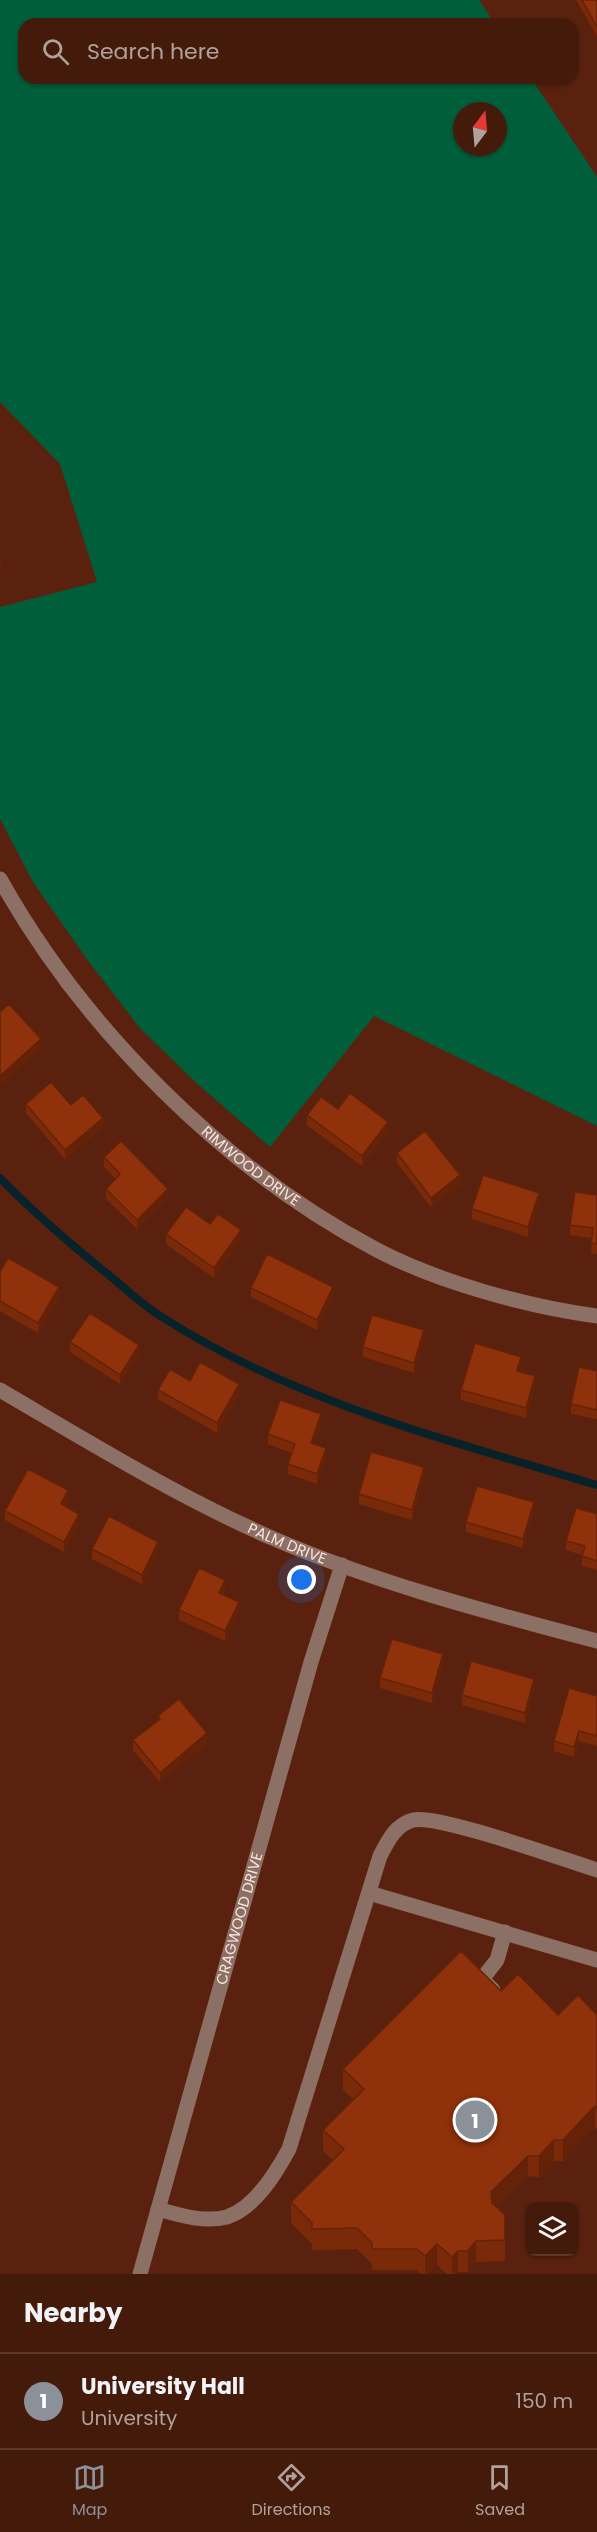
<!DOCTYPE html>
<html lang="en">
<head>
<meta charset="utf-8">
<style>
	:root { --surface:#441a0a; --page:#4e2718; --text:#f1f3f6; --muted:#afa19c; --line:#5c382b; --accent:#8c9099 }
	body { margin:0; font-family:Poppins,sans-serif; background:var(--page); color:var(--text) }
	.controls { position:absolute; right:18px; bottom:18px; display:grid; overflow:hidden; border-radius:12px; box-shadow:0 2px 4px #0004 }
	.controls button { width:54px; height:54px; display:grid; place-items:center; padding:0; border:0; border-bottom:2px solid var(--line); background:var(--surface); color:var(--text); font:30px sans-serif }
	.compass { position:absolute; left:453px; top:102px; width:54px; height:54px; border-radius:50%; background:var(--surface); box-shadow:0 2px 4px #0004; rotate:16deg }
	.you { position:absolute; left:302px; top:1580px; width:21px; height:21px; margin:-15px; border:4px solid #fff; border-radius:50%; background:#1a73e8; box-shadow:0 0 0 9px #1a73e833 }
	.badge { display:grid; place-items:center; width:39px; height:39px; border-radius:50%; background:var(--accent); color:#fff; font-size:20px; font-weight:700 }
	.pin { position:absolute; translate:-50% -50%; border:3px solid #fff; box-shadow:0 2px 6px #0006 }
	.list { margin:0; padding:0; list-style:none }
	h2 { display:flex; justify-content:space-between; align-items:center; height:78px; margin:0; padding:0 24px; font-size:26px }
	h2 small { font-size:20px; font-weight:400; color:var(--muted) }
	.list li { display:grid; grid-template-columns:39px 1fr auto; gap:18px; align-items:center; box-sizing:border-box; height:96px; padding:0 24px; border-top:2px solid var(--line) }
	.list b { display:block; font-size:22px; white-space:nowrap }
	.list p { margin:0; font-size:20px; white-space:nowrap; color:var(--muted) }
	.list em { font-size:20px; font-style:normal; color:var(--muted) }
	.icon { flex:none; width:33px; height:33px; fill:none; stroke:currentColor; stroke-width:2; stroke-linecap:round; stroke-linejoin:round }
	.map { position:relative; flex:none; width:597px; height:2274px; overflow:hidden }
	.search { position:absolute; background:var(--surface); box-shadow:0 2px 4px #0004; left:18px; right:18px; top:18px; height:66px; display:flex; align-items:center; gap:15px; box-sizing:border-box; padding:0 21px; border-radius:18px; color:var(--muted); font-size:22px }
	.sheet { height:174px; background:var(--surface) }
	nav { display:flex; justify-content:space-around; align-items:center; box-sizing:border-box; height:84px; border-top:2px solid var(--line); background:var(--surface); font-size:16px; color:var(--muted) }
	nav a { display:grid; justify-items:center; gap:3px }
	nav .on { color:var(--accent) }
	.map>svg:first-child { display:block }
	.green { fill:#005e3a; fill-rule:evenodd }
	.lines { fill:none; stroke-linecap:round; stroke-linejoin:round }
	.stream { stroke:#082229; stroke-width:8 }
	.minor { stroke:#8c6f65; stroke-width:15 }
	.wall { fill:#7b2a09 }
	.shaded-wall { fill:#642208 }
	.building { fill:#8f310b; stroke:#642208; stroke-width:1.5 }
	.labels { text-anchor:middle; stroke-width:6; stroke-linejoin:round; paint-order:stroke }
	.street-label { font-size:15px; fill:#fce5de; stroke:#4e1703 }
</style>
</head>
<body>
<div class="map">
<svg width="597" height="2274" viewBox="0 0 597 2274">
	<rect width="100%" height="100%" fill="#5a220e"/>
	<path class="green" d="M0 0H479L495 24H24V78H531L597 177V1126L374 1016 270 1147 193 1080 139 1027 86 958 33 882 0 819V607L97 582 60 464 0 402ZM462 111H498V147H462Z"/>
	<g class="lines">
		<path class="stream" d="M0 1178C36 1215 75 1248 115 1280 130 1293 145 1307 162 1317 294 1402 448 1440 597 1485"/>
		<g class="minor">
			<path id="s1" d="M0 879C83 1028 225 1170 377 1250 438 1282 528 1307 597 1316"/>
			<path id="s2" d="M0 1390C89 1442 178 1497 272 1538 376 1583 487 1612 597 1641"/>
			<path d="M369 1893 597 1960"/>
			<path d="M493 1990 482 1979 497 1960 505 1932"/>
			<path d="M158 2209C179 2215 204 2223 227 2217 255 2208 276 2173 289 2149L380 1856C388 1841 395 1825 413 1820 438 1814 565 1860 597 1870"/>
			<path id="s3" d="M140 2274 311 1662 342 1565"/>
		</g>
	</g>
	<path class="wall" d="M576 0H597V36Z
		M26 1104 71 1105 103 1128 65 1159 26 1113Z
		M338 1109 388 1132 362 1166 307 1125V1115Z
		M397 1153 460 1185 431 1207 397 1163Z
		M104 1157 168 1198 137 1229 106 1199V1189L116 1179 104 1167Z
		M597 1195V1254L591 1253 592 1238 570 1235V1225Z
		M539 1203 528 1237 472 1219V1209Z
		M210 1224 241 1240 214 1278 166 1244V1234Z
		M0 1272 59 1297 38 1333 0 1311Z
		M251 1288 333 1297 317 1330 251 1297Z
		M424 1340 414 1373 363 1357V1347Z
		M70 1342 139 1355 120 1384 70 1352Z
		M521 1366 520 1371 535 1386 526 1418 461 1400V1390Z
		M597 1371V1419L571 1414V1404Z
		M190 1381 239 1394 217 1433 158 1399V1390Z
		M321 1424 314 1444 326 1458 317 1484 288 1474V1464L292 1453 268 1444V1434Z
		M424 1477 412 1520 359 1504V1494Z
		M68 1500 65 1506 79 1523 64 1552 5 1520V1511Z
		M534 1512 523 1548 466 1532V1522Z
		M597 1514V1570L582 1566V1555L566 1550V1541Z
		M92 1549 158 1552 142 1584 92 1559Z
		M225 1590 223 1594 239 1611 225 1641 179 1620V1610Z
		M443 1664 432 1703 380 1688V1678Z
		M534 1689 525 1723 462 1705V1695Z
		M597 1696V1746L579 1741 574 1757 554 1751V1741Z
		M158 1716 207 1743 160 1782 133 1750V1740L158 1720Z
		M501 1991 558 2015H597V2129L595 2127 563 2161H554L539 2177 528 2176 497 2207 505 2215V2261L476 2262 468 2272H458L456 2274H447L437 2265 428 2274H421L417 2270H372V2264L357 2249 312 2250V2244L291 2223V2202L333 2160 323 2151V2130L353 2099 343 2090V2069Z"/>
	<path class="shaded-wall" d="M0 562H2V571L0 572Z
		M41 1039V1049L0 1085V1076Z
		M103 1118V1128L65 1159V1150Z
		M388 1122V1132L362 1166V1156Z
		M460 1175V1185L431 1207V1198Z
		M168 1189V1198L137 1229V1220Z
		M539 1193V1203L528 1237V1227Z
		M241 1230V1240L214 1278V1268Z
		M59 1287V1297L38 1333V1323Z
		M333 1287V1297L317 1330V1320Z
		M424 1330V1340L414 1373V1363Z
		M139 1345V1355L120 1384V1375Z
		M521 1357V1366L517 1380V1371Z
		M535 1376V1386L526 1418V1408Z
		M239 1384V1394L217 1433V1423Z
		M321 1414V1424L311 1453V1443Z
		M326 1448V1458L317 1484V1474Z
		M424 1467V1477L412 1520V1510Z
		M68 1490V1500L61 1514V1504Z
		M534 1502V1512L523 1548V1539Z
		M79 1514V1523L64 1552V1542Z
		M158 1542V1552L142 1584V1575Z
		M225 1580V1590L219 1602V1593Z
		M239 1602V1611L225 1641V1631Z
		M443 1654V1664L432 1703V1693Z
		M534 1679V1689L525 1723V1713Z
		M579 1731V1741L574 1757V1747Z
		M207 1733V1743L160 1782V1773Z
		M595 2106V2127L563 2161V2140Z
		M554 2140V2161L539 2177V2156Z
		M528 2156V2176L491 2213V2192Z
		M476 2241V2262L468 2272V2251Z
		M437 2244V2265L428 2274H425V2256Z
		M458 2251V2272L456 2274H452V2257Z"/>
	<path class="building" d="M582 0H597V27Z
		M9 1004 41 1039 0 1076V1012Z
		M51 1082 71 1105 83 1095 103 1118 65 1150 26 1104Z
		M350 1093 388 1122 362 1156 307 1115 321 1097 338 1109Z
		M425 1131 460 1175 431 1198 397 1153Z
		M121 1141 168 1189 137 1220 106 1189 120 1174 104 1157Z
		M483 1175 539 1193 528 1227 472 1209Z
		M575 1192 597 1195V1244L591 1243 593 1228 570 1225Z
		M186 1207 210 1224 218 1214 241 1230 214 1268 166 1234Z
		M267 1254 333 1287 317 1320 251 1288Z
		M8 1258 59 1287 38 1323 0 1301V1272Z
		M90 1313 139 1345 120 1375 70 1342Z
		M372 1315 424 1330 414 1363 363 1347Z
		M475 1343 521 1357 517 1371 535 1376 526 1408 461 1390Z
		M200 1362 239 1384 217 1423 158 1390 170 1369 190 1381Z
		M579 1367 597 1371V1410L571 1404Z
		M280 1400 321 1414 311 1443 326 1448 317 1474 288 1464 295 1444 268 1434Z
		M371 1452 424 1467 412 1510 359 1494Z
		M28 1469 68 1490 61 1504 79 1514 64 1542 5 1511Z
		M477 1486 534 1502 523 1539 466 1522Z
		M576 1508 597 1514V1561L582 1556 585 1546 566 1541Z
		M109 1516 158 1542 142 1575 92 1549Z
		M199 1568 225 1580 219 1593 239 1602 225 1631 179 1610Z
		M392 1639 443 1654 432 1693 380 1678Z
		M471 1661 534 1679 525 1713 462 1695Z
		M569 1688 597 1696V1736L579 1731 574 1747 554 1741Z
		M179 1699 207 1733 160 1773 133 1740 160 1719 158 1716Z
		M461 1951 501 1991 518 1974 558 2015 578 1995 597 2015V2109L595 2106 563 2140H554L539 2156H528L491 2192 492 2203 505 2215V2240L476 2241 468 2251H458L452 2257 437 2244 425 2256 417 2249H372V2243L357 2228 312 2229V2223L291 2202 344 2149 323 2130 364 2089 343 2069Z"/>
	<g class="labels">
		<g class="street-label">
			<text dy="5" stroke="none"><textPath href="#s1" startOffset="384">RIMWOOD DRIVE</textPath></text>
			<text dy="5" stroke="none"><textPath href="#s2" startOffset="326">PALM DRIVE</textPath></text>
			<text dy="5" stroke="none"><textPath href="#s3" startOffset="369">CRAGWOOD DRIVE</textPath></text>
		</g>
	</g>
</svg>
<div class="controls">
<button><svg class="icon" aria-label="layers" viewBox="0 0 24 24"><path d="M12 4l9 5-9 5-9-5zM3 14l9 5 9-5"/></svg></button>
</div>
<svg class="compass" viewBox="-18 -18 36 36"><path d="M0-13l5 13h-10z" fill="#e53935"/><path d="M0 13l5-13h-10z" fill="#afa19c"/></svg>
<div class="you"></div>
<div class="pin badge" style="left:475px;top:2120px">1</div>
<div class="search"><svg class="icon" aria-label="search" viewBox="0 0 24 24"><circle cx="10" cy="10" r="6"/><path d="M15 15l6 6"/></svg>Search here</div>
</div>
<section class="sheet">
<h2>Nearby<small></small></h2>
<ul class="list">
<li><span class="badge">1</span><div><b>University Hall</b><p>University</p></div><em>150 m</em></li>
</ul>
</section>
<nav>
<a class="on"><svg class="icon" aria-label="map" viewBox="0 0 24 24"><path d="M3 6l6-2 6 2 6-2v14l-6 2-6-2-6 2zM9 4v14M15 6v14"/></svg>Map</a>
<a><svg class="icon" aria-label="directions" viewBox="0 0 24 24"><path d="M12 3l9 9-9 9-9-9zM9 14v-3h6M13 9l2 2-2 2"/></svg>Directions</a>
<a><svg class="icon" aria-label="saved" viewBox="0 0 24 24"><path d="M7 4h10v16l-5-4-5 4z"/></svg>Saved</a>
</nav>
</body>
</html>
